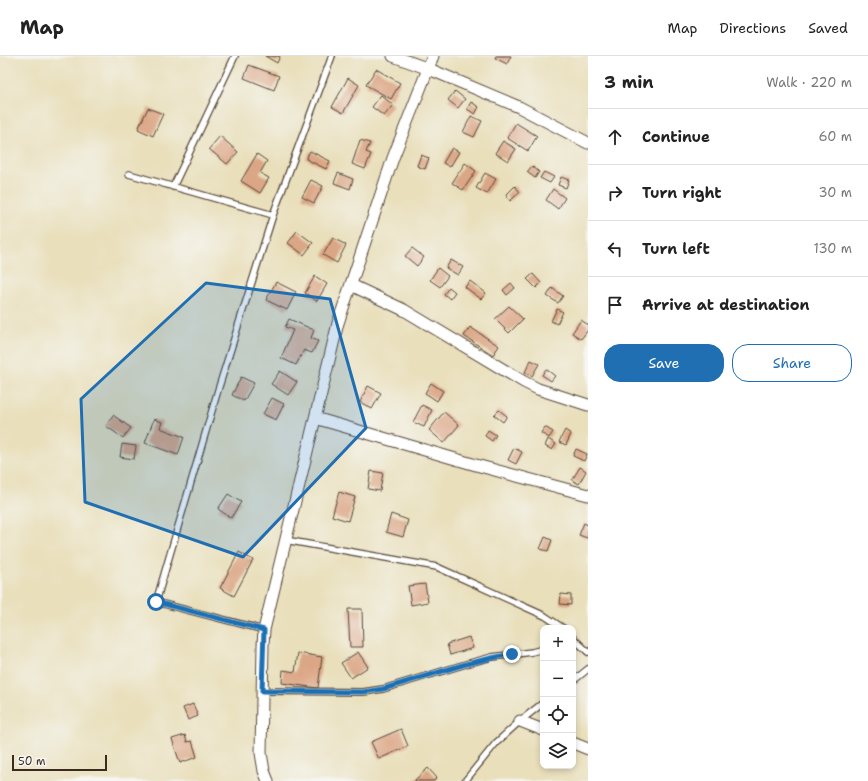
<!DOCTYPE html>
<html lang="en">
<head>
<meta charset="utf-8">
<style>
	:root { --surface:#fff; --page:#f2f2f2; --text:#222; --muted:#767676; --line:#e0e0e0; --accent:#1f6fb2 }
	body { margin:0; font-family:"Shantell Sans",sans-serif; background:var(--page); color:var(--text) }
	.controls { position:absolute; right:12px; bottom:12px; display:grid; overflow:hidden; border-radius:8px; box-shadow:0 2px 6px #0003 }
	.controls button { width:36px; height:36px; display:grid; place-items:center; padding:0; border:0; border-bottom:1px solid var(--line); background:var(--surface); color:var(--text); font:20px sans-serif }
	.scale { position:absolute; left:12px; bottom:10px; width:95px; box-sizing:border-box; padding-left:4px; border:2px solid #3b2a1e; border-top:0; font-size:11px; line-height:14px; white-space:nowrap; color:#3b2a1e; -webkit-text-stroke:3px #f6f6f2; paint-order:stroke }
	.stop { position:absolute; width:12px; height:12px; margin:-9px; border:3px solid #1f6fb2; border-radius:50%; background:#fff }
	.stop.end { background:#1f6fb2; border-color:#fff; box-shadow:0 1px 4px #0008 }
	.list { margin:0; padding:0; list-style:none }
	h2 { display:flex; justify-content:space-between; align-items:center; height:52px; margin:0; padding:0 16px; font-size:17px }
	h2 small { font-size:13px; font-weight:400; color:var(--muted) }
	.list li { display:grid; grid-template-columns:26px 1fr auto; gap:12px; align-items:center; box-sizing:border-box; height:56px; padding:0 16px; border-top:1px solid var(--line) }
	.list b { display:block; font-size:15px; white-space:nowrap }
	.list em { font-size:13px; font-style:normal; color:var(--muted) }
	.actions { display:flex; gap:8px; padding:12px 16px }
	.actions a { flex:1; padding:9px 0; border:1px solid var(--accent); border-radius:16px; text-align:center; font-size:14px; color:var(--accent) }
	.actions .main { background:var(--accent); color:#fff }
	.icon { flex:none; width:22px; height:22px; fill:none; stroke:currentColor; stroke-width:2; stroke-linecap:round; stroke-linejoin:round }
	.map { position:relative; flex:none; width:588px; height:725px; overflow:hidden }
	header { display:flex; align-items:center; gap:24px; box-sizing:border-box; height:56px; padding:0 20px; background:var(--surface); border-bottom:1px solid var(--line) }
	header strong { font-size:19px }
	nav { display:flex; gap:22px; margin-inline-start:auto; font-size:14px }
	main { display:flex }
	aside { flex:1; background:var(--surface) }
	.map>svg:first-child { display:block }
	.building { fill:#dba685 }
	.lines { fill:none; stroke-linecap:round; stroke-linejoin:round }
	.service-casing { stroke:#554536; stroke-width:8 }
	.minor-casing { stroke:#554536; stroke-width:13 }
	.service { stroke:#fff; stroke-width:5.5 }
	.minor { stroke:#fff; stroke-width:11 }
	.route { stroke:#1f6fb2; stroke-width:5 }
	.marked { fill:#1f6fb2; fill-opacity:0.2; stroke:#1f6fb2; stroke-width:3; stroke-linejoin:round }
</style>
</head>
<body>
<header>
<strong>Map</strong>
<nav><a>Map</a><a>Directions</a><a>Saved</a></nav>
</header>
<main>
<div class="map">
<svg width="588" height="725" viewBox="0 0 588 725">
	<rect width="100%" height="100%" fill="#f6f6f2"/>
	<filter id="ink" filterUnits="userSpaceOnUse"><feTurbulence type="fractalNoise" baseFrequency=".025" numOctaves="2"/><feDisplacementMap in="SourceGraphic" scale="8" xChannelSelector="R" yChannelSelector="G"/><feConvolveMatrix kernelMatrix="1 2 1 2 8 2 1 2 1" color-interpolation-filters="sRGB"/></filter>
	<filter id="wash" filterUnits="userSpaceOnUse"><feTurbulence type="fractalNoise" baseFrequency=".012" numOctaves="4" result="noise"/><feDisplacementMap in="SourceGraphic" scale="16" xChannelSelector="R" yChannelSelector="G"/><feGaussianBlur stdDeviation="0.9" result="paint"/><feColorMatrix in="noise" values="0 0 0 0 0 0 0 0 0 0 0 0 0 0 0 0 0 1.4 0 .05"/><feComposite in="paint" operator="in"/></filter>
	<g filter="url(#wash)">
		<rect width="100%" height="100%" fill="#e9dfbb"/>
		<g id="blocks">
			<path class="building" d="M265 0H280L277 7Z
				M496 0H511L507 8 495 2Z
				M249 9 279 20 274 34 244 22Z
				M376 13 400 27 391 43 366 29Z
				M348 22 359 29 343 57 332 51Z
				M455 35 465 43 458 52 448 44Z
				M381 39 393 49 384 60 372 51Z
				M471 46 479 51 475 58 467 53Z
				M148 52 163 58 153 80 138 73Z
				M471 60 482 65 474 81 463 76Z
				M516 67 537 80 528 95 507 82Z
				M220 80 238 96 227 108 209 93Z
				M360 84 370 87 366 96 371 98 365 113 352 108Z
				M503 85 516 93 508 105 495 97Z
				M452 92 459 96 450 111 443 107Z
				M310 95 330 105 326 113 306 103Z
				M257 98 267 105 260 117 269 122 260 137 241 125Z
				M421 99 429 102 425 113 417 110Z
				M465 107 476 115 463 134 452 127Z
				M532 110 539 116 535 122 527 116Z
				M544 116 554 121 550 127 540 122Z
				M338 117 353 123 350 133 334 127Z
				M485 117 496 123 487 138 476 132Z
				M561 121 569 124 566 132 558 129Z
				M311 124 323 130 314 147 302 141Z
				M515 130 520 136 510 145 506 139Z
				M553 133 565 142 558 153 546 144Z
				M297 175 313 187 304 199 288 187Z
				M333 182 346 189 337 207 323 199Z
				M412 192 424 201 417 210 405 200Z
				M451 204 463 211 458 219 446 212Z
				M438 212 448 220 440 231 430 224Z
				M533 218 541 227 536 232 527 223Z
				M315 220 327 228 317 245 305 237Z
				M470 225 486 237 481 243 465 231Z
				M276 226 296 236 287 254 266 244Z
				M511 227 515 232 507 239 503 234Z
				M449 231 455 236 450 243 444 238Z
				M552 232 563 240 558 247 547 240Z
				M509 250 523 263 509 277 495 263Z
				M557 253 563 256 557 268 551 265Z
				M289 263 314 274 311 282 318 285 312 297 304 294 296 309 281 302 293 274 285 271Z
				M581 264 588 269V274L581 283 572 277Z
				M470 271 499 290 493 299 464 280Z
				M531 304 539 308 532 320 525 316Z
				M546 313 555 320 551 325 542 319Z
				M280 315 297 326 288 339 271 328Z
				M241 321 254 327 244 345 232 339Z
				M431 327 443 335 437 345 425 337Z
				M368 330 381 337 372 353 360 346Z
				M272 342 284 348 276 364 263 358Z
				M422 349 432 354 424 371 413 366Z
				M499 354 507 360 503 366 494 359Z
				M444 356 459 369 444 387 429 374Z
				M113 359 131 372 123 382 106 370Z
				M154 363 162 366 160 372 184 381 178 399 145 387Z
				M545 371 553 376 549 382 541 377Z
				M488 374 496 379 492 385 485 380Z
				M565 374 571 378 566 389 559 386Z
				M548 383 556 388 552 394 545 390Z
				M122 388 136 390 134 403 120 401Z
				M514 392 522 396 516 408 508 404Z
				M576 393 587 398 584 405 573 400Z
				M580 411 586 415 579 428 572 424Z
				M371 415 383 417 380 435 368 433Z
				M339 436 355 441 348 465 332 460Z
				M228 438 241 446 231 462 218 453Z
				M391 458 408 464 403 481 386 476Z
				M584 467 588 469V479L587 482 579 479Z
				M545 481 552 484 548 495 540 493Z
				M239 496 253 504 234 540 220 532Z
				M425 528 428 546 411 549 408 530Z
				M561 538 571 539V549L560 548Z
				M348 553H362L363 591H350Z
				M469 581 473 592 450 599 447 588Z
				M358 596 368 611 351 622 341 607Z
				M298 597 322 601 318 632 282 627 283 614 295 616Z
				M193 648 198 660 188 664 183 652Z
				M401 673 408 690 379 703 371 686Z
				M185 679 187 686 192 685 197 701 180 707 172 683Z
				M428 712 437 722 434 725H415V724Z"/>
		</g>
	</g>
	<g filter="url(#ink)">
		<use href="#blocks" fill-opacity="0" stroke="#554536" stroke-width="1"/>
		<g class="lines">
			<g class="service-casing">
				<path id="service" d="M129 118 273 159
					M173 131 235 0
					M285 484 437 511 545 560 563 572
					M264 574 156 546 218 334 273 159 332 0
					M573 582 588 596
					M573 625 588 613
					M262 635 363 636 383 633 466 608 492 601 532 596 543 593
					M465 725 496 687 520 665 543 647"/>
			</g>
			<g class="minor-casing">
				<path id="minor" d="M393 0 429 13 519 51 588 87
					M351 229 404 254 524 326 538 333 588 349
					M315 362 476 409 588 439
					M520 665 543 674
					M573 687 588 693
					M268 725 264 715 261 697 263 589 264 574 338 267 393 102 433 0"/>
			</g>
			<use href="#service" class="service"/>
			<use href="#minor" class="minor"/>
		</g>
	</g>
	<g class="lines" filter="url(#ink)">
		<path class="route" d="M156 546 264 574 262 635 363 636 383 633 466 608 492 602 512 598"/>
	</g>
	<path class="marked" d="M206 227 330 243 366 372 243 501 85 446 81 343Z"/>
</svg>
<div class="controls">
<button>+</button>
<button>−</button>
<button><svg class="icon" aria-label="locate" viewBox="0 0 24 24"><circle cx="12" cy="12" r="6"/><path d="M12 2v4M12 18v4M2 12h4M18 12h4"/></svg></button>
<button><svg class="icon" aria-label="layers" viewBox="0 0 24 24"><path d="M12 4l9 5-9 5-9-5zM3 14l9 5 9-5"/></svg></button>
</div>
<div class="scale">50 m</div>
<div class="stop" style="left:156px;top:546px"></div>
<div class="stop end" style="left:512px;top:598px"></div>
</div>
<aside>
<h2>3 min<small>Walk · 220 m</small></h2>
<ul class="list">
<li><svg class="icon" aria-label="ahead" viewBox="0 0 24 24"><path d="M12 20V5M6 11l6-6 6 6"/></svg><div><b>Continue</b></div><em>60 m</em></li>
<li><svg class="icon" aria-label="right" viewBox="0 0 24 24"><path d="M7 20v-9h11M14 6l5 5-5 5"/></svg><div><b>Turn right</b></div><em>30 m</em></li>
<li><svg class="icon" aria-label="left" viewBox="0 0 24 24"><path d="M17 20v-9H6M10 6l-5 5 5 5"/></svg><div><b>Turn left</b></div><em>130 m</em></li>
<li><svg class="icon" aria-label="arrive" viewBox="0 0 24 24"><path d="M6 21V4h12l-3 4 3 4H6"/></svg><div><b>Arrive at destination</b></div></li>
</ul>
<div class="actions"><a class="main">Save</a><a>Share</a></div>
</aside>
</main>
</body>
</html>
